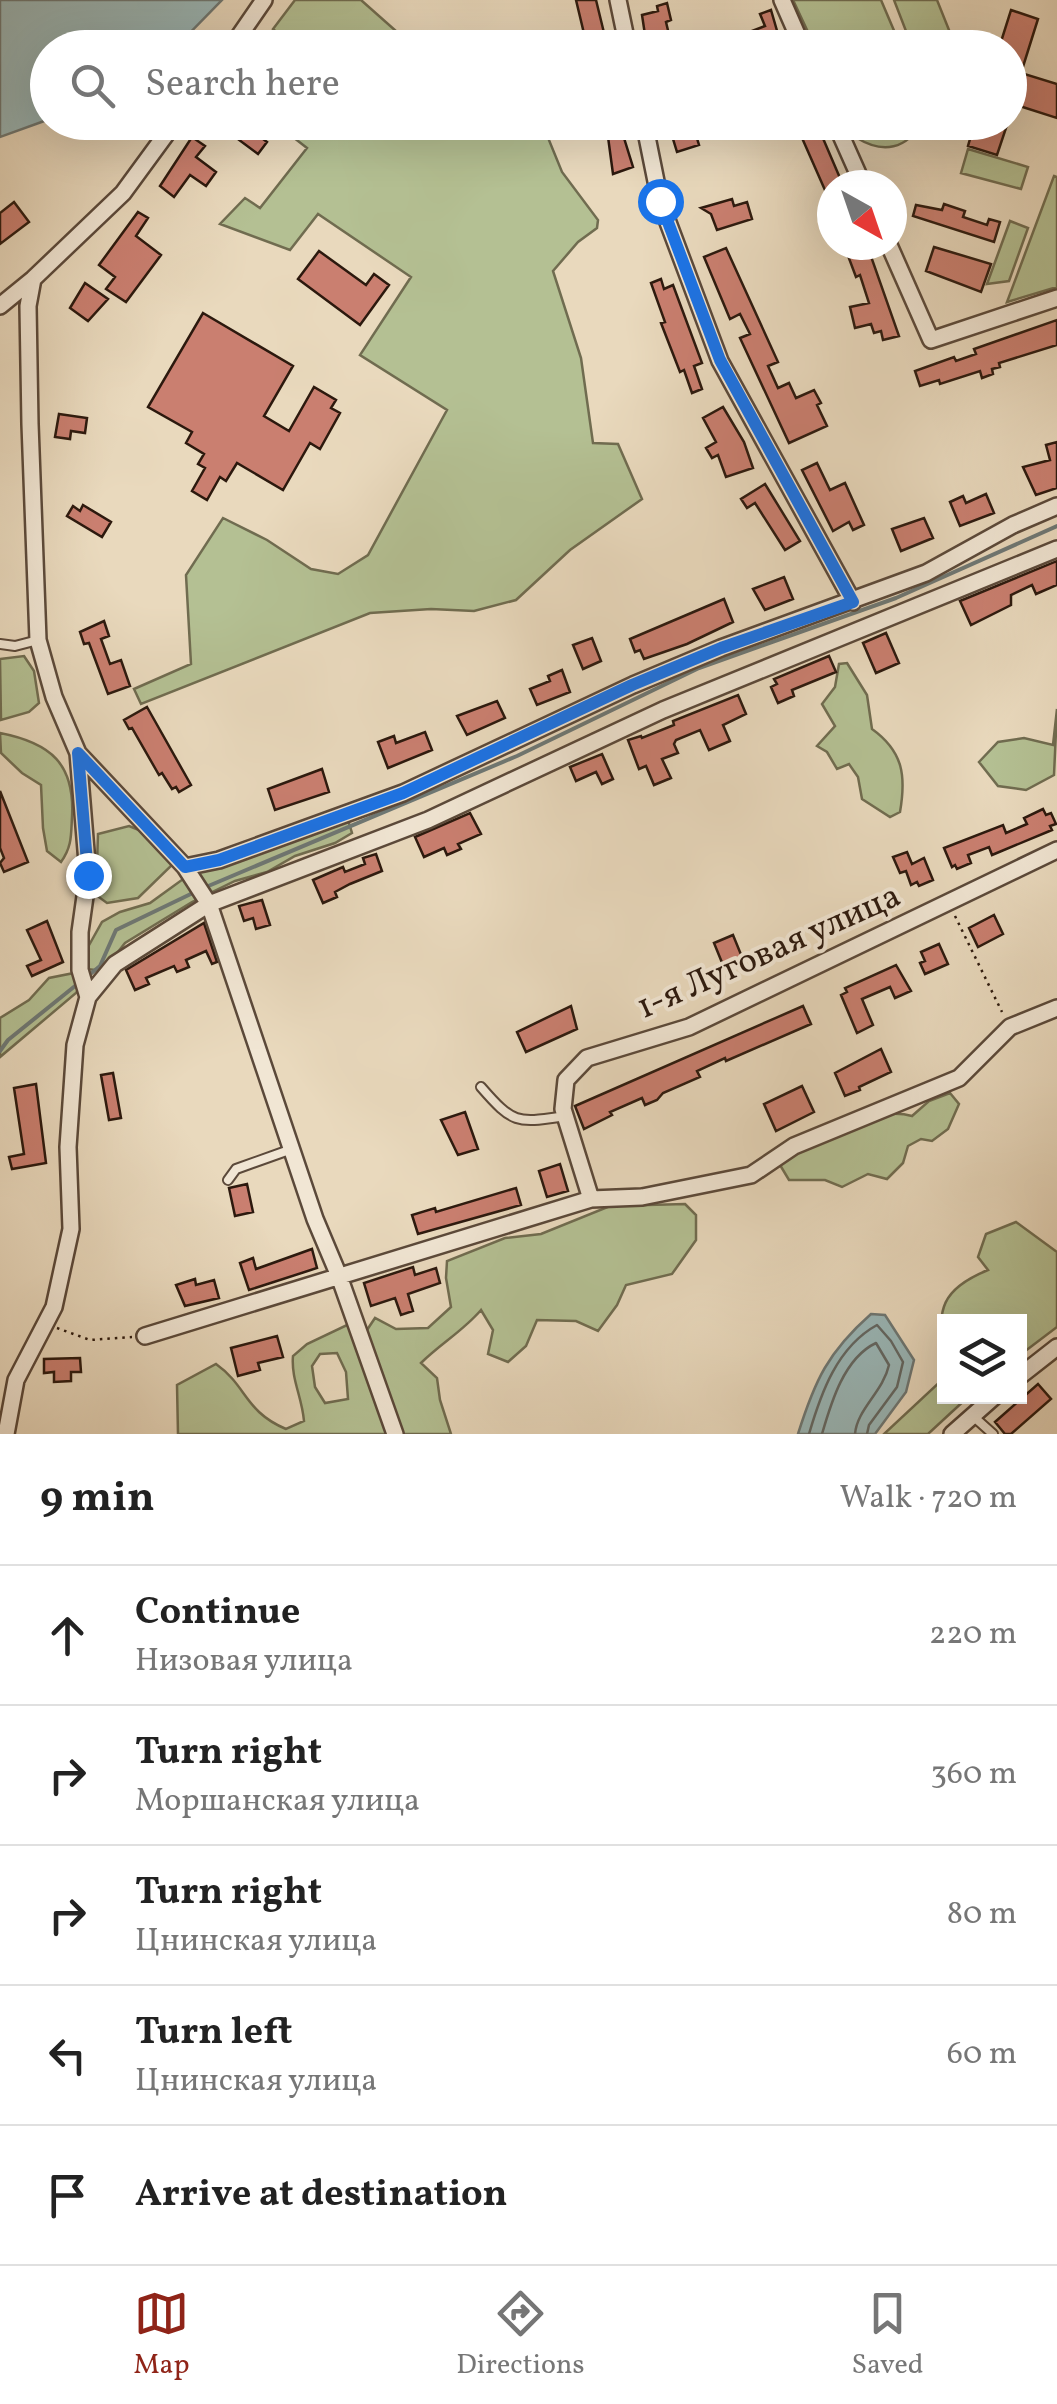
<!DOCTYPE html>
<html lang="en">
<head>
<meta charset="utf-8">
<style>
	:root { --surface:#fff; --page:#f2f2f2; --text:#222; --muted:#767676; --line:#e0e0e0; --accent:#8f2418 }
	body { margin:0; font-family:Vollkorn,serif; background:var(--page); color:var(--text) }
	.controls { position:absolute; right:30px; bottom:30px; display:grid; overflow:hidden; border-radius:0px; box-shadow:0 10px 40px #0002 }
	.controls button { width:90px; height:90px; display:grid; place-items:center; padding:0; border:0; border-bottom:2px solid var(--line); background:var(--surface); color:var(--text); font:50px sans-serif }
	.compass { position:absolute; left:817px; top:170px; width:90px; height:90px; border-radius:50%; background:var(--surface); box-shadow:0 10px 40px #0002; rotate:140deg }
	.stop { position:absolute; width:30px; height:30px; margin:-22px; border:8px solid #1a73e8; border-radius:50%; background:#fff }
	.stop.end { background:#1a73e8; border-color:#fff; box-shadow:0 2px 10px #0008 }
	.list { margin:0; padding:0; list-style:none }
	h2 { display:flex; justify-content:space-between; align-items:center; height:130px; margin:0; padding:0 40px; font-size:42px }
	h2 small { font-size:32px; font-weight:400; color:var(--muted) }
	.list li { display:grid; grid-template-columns:65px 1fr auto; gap:30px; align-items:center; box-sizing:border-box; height:140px; padding:0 40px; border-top:2px solid var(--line) }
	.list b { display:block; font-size:38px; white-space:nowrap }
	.list p { margin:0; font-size:32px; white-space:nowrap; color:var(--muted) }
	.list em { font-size:32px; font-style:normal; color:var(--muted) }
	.icon { flex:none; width:55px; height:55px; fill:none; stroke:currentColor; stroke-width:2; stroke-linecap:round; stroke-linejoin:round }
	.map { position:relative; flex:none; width:1057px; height:1434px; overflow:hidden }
	.search { position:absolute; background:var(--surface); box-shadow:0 10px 40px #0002; left:30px; right:30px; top:30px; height:110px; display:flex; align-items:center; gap:25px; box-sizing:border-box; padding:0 35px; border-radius:55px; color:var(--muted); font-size:38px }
	.sheet { height:830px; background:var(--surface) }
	nav { display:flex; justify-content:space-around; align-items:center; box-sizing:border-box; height:140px; border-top:2px solid var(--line); background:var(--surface); font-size:28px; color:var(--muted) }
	nav a { display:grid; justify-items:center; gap:5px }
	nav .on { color:var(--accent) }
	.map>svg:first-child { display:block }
	.green { fill:#b4c093; stroke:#706c50; stroke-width:2.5; fill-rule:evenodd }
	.water { fill:#9ab8b9; stroke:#6e7875; stroke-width:2.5 }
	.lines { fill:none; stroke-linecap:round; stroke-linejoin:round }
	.shore { stroke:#636864; stroke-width:2.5 }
	.stream { stroke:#6e7875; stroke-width:4 }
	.building { fill:#ca7f70; stroke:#2c190e; stroke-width:2.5 }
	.lane-casing { stroke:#5b493a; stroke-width:12 }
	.street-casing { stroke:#5b493a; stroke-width:20 }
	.path { stroke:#2c190e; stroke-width:2.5; stroke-dasharray:2.5 5; stroke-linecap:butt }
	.lane { stroke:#f1e6d4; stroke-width:8 }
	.street { stroke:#f1e6d4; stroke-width:15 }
	.route { stroke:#1a73e8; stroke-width:12 }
	.labels { text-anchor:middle; stroke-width:8; stroke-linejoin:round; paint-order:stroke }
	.street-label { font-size:35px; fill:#2c190e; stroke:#f1e6d4 }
</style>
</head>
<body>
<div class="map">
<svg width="1057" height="1434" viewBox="0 0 1057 1434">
	<rect width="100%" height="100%" fill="#e9d9bd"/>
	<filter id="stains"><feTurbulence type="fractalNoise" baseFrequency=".002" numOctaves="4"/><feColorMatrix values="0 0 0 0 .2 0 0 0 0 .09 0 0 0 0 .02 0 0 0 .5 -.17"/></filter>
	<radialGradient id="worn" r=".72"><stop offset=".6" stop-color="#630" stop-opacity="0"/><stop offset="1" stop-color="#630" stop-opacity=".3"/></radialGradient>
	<path class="green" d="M295 0H361L414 47H292L273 29Z
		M793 0H881L901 47H815Z
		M894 0H937L949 30 911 44Z
		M275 123H542L562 172 598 220 597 228 578 242 553 271 581 358 593 443 618 444 642 499 570 550 516 600 474 611 431 609 370 613 141 704 134 689 191 664 186 575 223 518 267 540 311 569 338 574 368 555 447 410 360 355 411 277 318 214 290 250 220 224 245 198 260 208 307 148Z
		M850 123H921C907 149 883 154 857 138Z
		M968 149 1028 167 1021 189 961 173Z
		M1054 176 1057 177V287L1007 302Z
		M1010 221 1028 228 1009 281 987 284Z
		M24 656 34 671 39 703 29 712 1 720 0 659Z
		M847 663 867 695 872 729C904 752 906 777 900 812L890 817 862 799 858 777 849 764 837 769 827 752 817 746 835 726 822 704 835 687 839 664Z
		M1057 709 1054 775 1026 790 998 786 979 762 998 742 1024 738 1053 745Z
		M0 733C51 743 75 764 72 817 71 835 72 847 61 862L47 851 43 828 41 785 22 773 1 753Z
		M348 820 352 833 335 843 295 856 267 872 235 881 192 902 125 943 103 971 87 969 88 947 102 922 120 912 150 903 190 874Z
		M129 826 144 832 173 864 138 898 107 903 96 895 98 834Z
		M74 973 81 986 76 993 0 1057V1018L29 1000 49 978Z
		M950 1093 959 1104 948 1129 932 1141 921 1139 908 1146 903 1163 887 1179 868 1174 842 1187 825 1180H789L780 1165C811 1140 872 1105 912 1116L929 1101Z
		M685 1204 696 1215V1240L672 1274 626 1285 617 1305 598 1331 576 1321 537 1320 526 1346 508 1362 488 1354 493 1330 481 1310C463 1331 440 1344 421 1363L437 1378 440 1400 451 1434H402L365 1333 375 1318 396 1329 428 1328 451 1307 446 1278 447 1261 505 1238 541 1234 610 1206Z
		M1016 1222 1057 1252V1327L1020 1355V1322H944V1396L968 1397 928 1434H884L942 1380C945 1324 924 1296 988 1270L978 1257 986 1234Z
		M347 1325 358 1335 389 1434H178L177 1385 216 1364C247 1386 245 1412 286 1429L304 1421C302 1397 291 1379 293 1356L307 1344ZM337 1353 346 1372 348 1399 325 1403 315 1387 312 1366 320 1354Z"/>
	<path class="water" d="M0 0H222L176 47 48 48 47 120 0 137Z
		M871 1314 885 1315 914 1360 906 1392 875 1434H798C815 1380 828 1352 871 1314Z"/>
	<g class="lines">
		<path class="shore" d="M809 1434C821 1393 837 1347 877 1325L891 1341 903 1362 897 1387 869 1425 867 1434
			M822 1434C831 1403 844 1358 876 1343L889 1365C883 1392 857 1409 855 1434"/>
		<path class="stream" d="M206 887 517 756 699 668 896 598 1057 526
			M88 976 100 966 116 930 197 891
			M0 1051 8 1040 80 982"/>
	</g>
	<path class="building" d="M576 0H596L606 41 587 46Z
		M667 3 671 20 666 22 671 43 647 48 642 15 658 11 657 6Z
		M771 10 782 48H759L752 31 765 26 760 14Z
		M1011 10 1038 19 1021 73 1057 84V118L1010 103V48H999Z
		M215 122H241L267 142 258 154Z
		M606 122H619L633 167 613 174Z
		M692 122 699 145 677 152 670 129Z
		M795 122H816L843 185H832V206Z
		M975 122H1008L997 155 968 146Z
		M192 137 205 146 196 157 216 172 206 186 190 175 174 197 160 186Z
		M732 199 734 206 747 202 752 219 717 230 711 214 701 208Z
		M14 202 29 222 0 244V213Z
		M944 204 965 211 963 217 987 225 989 219 1000 222 994 242 913 216 916 205 942 210Z
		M138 212 148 218 136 236 161 255 126 302 106 289 115 277 99 265Z
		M852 245H867L899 336 883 340 881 331 874 333 871 324 855 328 850 307 869 303 860 275 856 277 847 253 854 250Z
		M934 247 991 264 981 292 926 271Z
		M726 248 778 362 768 366 778 388 789 383 796 398 814 390 821 403 817 405 827 426 789 443 740 338 750 334 740 314 730 319 704 257Z
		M319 251 366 285 374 274 389 285 360 325 298 279Z
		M661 279 664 289 673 285 702 363 694 366 702 389 692 393 684 370 680 372 661 323 665 322 651 283Z
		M85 283 108 299 88 321 70 308Z
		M203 313 293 366 264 416 289 431 314 387 336 400 331 408 340 413 320 449 310 443 283 490 237 463 226 481 220 477 207 500 192 491 205 468 198 464 204 454 186 443 192 432 148 407Z
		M1057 320V345L999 363 1000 367 992 369 993 374 982 378 980 371 940 384 939 380 920 386 915 371 954 357 956 361 976 354 974 349Z
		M723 407 744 442 753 468 726 477 718 455 712 458 706 448 716 442 703 418Z
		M59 414 87 418 85 433 71 431 70 439 55 437Z
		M1057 442V488L1036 495 1023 467 1050 460 1046 445Z
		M817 463 830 490 845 483 864 525 853 530 849 522 833 531 802 470Z
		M765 484 800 541 785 550 755 503 747 508 741 499Z
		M986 494 994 513 960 526 950 502 963 496 966 503Z
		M83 505 111 522 102 537 67 516 73 506 80 511Z
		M924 518 933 538 901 551 892 529Z
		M1057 561V585L1036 594 1032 585 1011 595V605L971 625 960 601Z
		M784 577 793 599 765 610 753 589Z
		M724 599 733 622 687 644 644 659 640 650 635 652 630 639Z
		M104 621 109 636 101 639 110 664 121 660 130 686 108 694 89 643 84 644 80 632Z
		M886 633 899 663 876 673 863 643Z
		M592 638 601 661 583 669 573 645Z
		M829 656 836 672 792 690 794 696 778 703 771 687 777 684 774 679Z
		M562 670 570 692 537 705 530 689 550 681 548 676Z
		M738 695 746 714 723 725 730 741 709 750 700 730 676 740 674 744 678 753 662 759 671 778 654 785 646 766 639 769 628 740 641 736 642 738 674 725 673 721Z
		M497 701 505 718 467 735 457 716Z
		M147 707 191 785 179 792 176 787 172 789 162 773 159 775 132 728 129 729 124 720Z
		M425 732 432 750 388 768 378 742 394 736 396 743Z
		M602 754 613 779 602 784 596 772 576 781 570 767Z
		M322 769 329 792 275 810 268 789Z
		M0 791 28 862 4 872 0 863 4 858 0 848Z
		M1043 809 1046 815 1051 813 1056 824 1050 826 1052 830 992 855 989 847 968 855 971 863 957 869 955 865 952 867 944 848 1003 825 1006 833 1027 824 1024 818Z
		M470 813 481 834 458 844 461 849 447 855 444 848 424 857 415 837Z
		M907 852 912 864 924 858 933 880 919 886 917 882 911 885 906 871 900 873 893 857Z
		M376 854 382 871 350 884 335 892 337 897 323 903 313 880 343 867 345 872 365 864 363 858Z
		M262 900 270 925 256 929 253 918 244 921 239 906Z
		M994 915 1003 934 978 947 969 928Z
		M47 921 63 962 32 976 27 966 41 960 27 930Z
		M204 923 217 962 212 964 206 951 186 960 189 967 177 972 174 966 146 978 149 984 135 990 126 970Z
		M733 935 742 957 723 965 714 943Z
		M939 944 948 964 925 974 920 963 925 961 921 952Z
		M896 965 911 991 895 998 890 987 862 999 873 1025 857 1033 841 995 847 992 845 988Z
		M571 1006 577 1029 526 1052 517 1032Z
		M803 1006 811 1024 726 1061 725 1058 697 1071 700 1077 663 1093 657 1100 645 1105 642 1098 610 1112 612 1115 584 1129 575 1106Z
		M881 1049 891 1072 859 1087 860 1090 845 1096 835 1073Z
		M113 1073 121 1118 109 1120 101 1075Z
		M36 1084 46 1163 12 1169 9 1157 24 1154 14 1088Z
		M802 1086 814 1112 776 1131 764 1104Z
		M465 1112 478 1149 458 1155 441 1120Z
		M560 1164 568 1191 547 1197 539 1171Z
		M247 1184 253 1212 235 1216 229 1188Z
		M516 1188 521 1205 418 1234 412 1215 435 1208 436 1212Z
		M312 1249 317 1268 249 1290 240 1263 253 1258 256 1269Z
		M413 1267 415 1275 436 1268 440 1283 408 1294 413 1311 401 1315 395 1298 371 1306 364 1283Z
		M195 1279 196 1285 214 1280 219 1298 185 1306 176 1285Z
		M277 1336 283 1357 258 1363 260 1370 238 1376 231 1348Z
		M80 1358 81 1372H71V1381L54 1382V1372L44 1373V1359Z
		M1038 1384 1051 1399 1011 1434H1005L995 1422Z"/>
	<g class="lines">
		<g class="lane-casing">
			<path id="lane" d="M0 644 15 646 38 640
				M481 1087C514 1125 517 1123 566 1116
				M228 1180 236 1169 292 1149
				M974 1417 993 1434"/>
		</g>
		<g class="street-casing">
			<path id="street" d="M618 0 628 48
				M782 0 803 48
				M231 48 264 0
				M644 122 660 201 720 361 853 602
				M835 122 863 185
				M889 245 931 340 1057 298
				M0 306 33 279 123 193 175 122
				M78 753 185 867 209 904 315 1219 339 1276 395 1434
				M185 867 219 860 403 793 633 685 721 648 926 573 1013 525 1057 506
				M88 997 115 964 209 904 428 820 663 710 1057 549
				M591 1199 563 1109 566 1080 587 1058 689 1027 1057 850
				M145 1336 591 1199 642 1197 751 1175 794 1146 959 1078 1010 1027 1057 1008
				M1020 1376 1057 1347
				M6 1434 16 1380 54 1307 71 1229 68 1147 75 1045 88 997 80 970V932L88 875 78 753 54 697 38 640 30 424 28 306 33 279
				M952 1434 995 1396"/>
		</g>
		<path class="path" d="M955 916 1002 1012
			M57 1328 90 1340 132 1337"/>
		<use href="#lane" class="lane"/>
		<use href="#street" class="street"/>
	</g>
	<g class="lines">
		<path class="route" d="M88 875 78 753 185 867 219 860 403 793 632 685 721 648 853 602 720 360 660 201"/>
	</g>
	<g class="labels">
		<g class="street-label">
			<text transform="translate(768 950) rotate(-24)" y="12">1-я Луговая улица</text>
		</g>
	</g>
	<rect width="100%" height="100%" filter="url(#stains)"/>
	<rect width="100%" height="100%" fill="url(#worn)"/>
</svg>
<div class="controls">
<button><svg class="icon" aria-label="layers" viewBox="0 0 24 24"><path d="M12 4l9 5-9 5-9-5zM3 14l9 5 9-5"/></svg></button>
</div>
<svg class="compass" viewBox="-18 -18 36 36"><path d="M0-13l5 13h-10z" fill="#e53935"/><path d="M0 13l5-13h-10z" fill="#767676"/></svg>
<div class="stop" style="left:660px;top:201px"></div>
<div class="stop end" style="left:88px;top:875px"></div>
<div class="search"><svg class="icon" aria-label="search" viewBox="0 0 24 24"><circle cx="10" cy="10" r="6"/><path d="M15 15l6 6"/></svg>Search here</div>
</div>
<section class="sheet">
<h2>9 min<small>Walk · 720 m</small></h2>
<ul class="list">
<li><svg class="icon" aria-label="ahead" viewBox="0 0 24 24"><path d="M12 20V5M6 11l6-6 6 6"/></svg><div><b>Continue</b><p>Низовая улица</p></div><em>220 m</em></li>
<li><svg class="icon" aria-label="right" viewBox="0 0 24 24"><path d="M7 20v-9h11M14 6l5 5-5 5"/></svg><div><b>Turn right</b><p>Моршанская улица</p></div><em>360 m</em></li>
<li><svg class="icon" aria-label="right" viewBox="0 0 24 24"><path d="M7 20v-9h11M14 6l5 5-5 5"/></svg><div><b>Turn right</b><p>Цнинская улица</p></div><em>80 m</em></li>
<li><svg class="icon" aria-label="left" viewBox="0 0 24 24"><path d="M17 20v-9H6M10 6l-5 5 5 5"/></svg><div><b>Turn left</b><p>Цнинская улица</p></div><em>60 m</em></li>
<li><svg class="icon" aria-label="arrive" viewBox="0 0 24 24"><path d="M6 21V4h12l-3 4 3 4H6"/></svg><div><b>Arrive at destination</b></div></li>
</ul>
</section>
<nav>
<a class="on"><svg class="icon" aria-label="map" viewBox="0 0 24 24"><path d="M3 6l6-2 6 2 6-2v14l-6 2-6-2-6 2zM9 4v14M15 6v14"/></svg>Map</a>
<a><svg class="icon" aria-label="directions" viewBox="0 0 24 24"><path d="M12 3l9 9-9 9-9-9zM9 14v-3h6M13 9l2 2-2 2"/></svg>Directions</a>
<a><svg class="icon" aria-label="saved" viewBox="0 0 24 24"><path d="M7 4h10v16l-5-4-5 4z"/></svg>Saved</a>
</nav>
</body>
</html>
